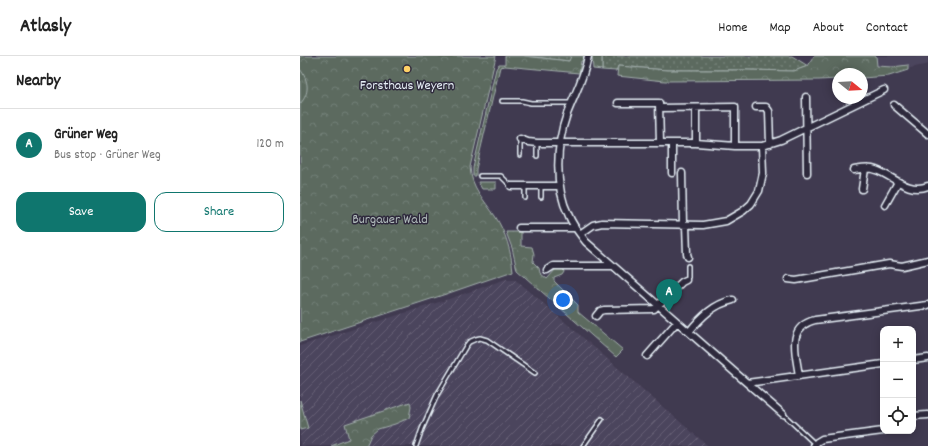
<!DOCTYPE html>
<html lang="en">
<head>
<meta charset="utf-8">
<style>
	:root { --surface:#fff; --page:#f6f6f6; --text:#222; --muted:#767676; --line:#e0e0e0; --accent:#0f766e }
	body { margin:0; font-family:Dekko,sans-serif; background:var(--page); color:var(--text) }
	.controls { position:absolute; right:12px; bottom:12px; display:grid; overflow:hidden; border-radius:8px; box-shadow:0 2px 10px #0003 }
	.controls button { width:36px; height:36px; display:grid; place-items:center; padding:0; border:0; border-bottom:1px solid var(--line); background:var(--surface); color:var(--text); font:20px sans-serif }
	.compass { position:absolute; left:532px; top:12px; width:36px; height:36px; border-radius:50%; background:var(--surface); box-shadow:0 2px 10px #0003; rotate:108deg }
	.you { position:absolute; left:263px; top:244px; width:14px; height:14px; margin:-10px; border:3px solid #fff; border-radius:50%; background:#1a73e8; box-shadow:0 0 0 6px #1a73e833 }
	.badge { display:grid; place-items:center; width:26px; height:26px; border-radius:50%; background:var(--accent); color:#fff; font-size:13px; font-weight:700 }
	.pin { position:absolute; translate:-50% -33px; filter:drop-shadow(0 1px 2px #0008) }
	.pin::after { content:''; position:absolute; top:21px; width:14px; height:12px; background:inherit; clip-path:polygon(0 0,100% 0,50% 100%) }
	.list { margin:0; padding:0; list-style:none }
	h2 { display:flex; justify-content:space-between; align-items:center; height:52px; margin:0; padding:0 16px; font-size:17px }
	h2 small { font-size:13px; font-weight:400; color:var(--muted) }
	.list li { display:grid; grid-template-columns:26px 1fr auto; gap:12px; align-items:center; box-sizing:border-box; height:72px; padding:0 16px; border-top:1px solid var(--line) }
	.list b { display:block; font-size:15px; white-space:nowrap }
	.list p { margin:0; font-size:13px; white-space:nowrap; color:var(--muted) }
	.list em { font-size:13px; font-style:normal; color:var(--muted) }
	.actions { display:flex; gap:8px; padding:12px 16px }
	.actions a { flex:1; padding:9px 0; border:1px solid var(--accent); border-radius:12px; text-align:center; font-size:14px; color:var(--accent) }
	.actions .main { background:var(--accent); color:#fff }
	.icon { flex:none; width:22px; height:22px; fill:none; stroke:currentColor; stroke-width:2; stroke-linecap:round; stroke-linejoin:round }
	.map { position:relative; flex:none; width:628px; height:390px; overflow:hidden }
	header { display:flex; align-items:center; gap:24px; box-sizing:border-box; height:56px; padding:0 20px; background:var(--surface); border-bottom:1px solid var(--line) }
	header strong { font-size:19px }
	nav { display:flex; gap:22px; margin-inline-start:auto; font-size:14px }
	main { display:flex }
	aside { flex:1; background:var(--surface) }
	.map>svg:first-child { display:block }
	.built { fill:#4c455d }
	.industrial { fill:url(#industrial-furrows) }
	.grass { fill:url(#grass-dots); stroke:#a2aeac }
	.forest { fill:url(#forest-crowns); stroke:#a2aeac }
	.park { fill:url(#park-tufts); stroke:#a2aeac }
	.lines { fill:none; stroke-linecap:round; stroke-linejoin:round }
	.service-casing { stroke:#e8f1f8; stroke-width:6 }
	.minor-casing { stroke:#e8f1f8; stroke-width:9 }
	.service { stroke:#2f2a3d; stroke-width:3 }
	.minor { stroke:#2f2a3d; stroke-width:6 }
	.poi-dot { fill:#ffd166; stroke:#2f2a3d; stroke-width:1.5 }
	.labels { text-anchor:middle; stroke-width:3; stroke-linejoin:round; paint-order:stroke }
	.poi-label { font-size:14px; fill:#e8f1f8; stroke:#2f2a3d }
	.park-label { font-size:14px; fill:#b0bbbb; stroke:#2f2a3d }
</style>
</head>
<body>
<header>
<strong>Atlasly</strong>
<nav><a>Home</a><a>Map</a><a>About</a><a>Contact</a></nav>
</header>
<main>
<aside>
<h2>Nearby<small></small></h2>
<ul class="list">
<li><span class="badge">A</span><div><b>Grüner Weg</b><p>Bus stop · Grüner Weg</p></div><em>120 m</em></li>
</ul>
<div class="actions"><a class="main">Save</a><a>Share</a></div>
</aside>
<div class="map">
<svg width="628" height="390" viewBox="0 0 628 390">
	<defs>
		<pattern id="industrial-furrows" width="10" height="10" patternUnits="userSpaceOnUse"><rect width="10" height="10" fill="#4c455d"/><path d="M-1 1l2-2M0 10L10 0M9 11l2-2" fill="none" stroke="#666075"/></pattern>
		<pattern id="grass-dots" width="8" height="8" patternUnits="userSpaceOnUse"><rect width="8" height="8" fill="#5c6a5f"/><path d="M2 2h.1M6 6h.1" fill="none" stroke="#738077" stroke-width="1.8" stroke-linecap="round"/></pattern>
		<pattern id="forest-crowns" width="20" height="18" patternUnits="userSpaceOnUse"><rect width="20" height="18" fill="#5c6a5f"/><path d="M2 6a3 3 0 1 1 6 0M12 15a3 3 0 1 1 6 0" fill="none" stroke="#738077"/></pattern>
		<pattern id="park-tufts" width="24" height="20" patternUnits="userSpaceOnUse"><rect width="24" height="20" fill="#5c6a5f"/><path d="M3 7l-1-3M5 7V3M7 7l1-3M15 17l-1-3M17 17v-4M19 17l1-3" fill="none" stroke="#738077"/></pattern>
	</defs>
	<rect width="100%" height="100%" fill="#403a50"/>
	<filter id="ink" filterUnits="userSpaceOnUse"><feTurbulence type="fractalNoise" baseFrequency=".025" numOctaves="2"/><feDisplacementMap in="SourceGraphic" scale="8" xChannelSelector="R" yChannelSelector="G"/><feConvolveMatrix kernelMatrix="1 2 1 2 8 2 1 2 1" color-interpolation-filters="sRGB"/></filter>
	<g filter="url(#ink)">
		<path class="built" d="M540 0H628V8L598 15 561 14Z"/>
		<path class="industrial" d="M206 223 215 224 221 228 408 390H0V290L149 243Z"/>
		<path class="grass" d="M224 0H271L270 5Z
			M302 0H492L508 10 494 15 446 14H367L318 10 316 15 302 14Z
			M199 8H205V10L200 11 176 113V120H173V112L196 13Z"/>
		<path class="forest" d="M0 0H196L170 111C171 131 184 144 195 160 206 177 211 195 213 215L146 238 0 286Z
			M205 0H224L269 5 271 0H284L283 5H281L279 17 205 10Z
			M292 0H302V14L293 13Z
			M514 0H576L577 10 592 11 608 9V14L589 20 562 22V18H538V23L519 24 365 25 317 20 318 10 367 14H446L494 15 508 10Z
			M206 176H221V190L232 191 234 198 233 206 239 212 240 217 247 223 256 213H263L264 216 262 219 254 222V225L278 249V256L323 294 316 301 217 214 212 192Z
			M0 344 8 372 0 374Z
			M110 346 111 351 109 362 95 368 78 373 71 379 66 390H31L49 383 45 368Z"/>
		<path class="park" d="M0 13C9 25 10 37 0 48Z
			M178 126H196V133H182Z"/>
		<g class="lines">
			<g class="service-casing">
				<path id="service" d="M202 45H222L231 47H272
					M220 99V83
					M237 100V87
					M180 120H201L211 130
					M225 130V142
					M241 141V130
					M386 224 388 221V210
					M483 358 515 388
					M116 390 122 373 137 339 166 290 169 286 176 283 180 282 187 284 235 317
					M283 390 302 363"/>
			</g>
			<g class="minor-casing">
				<path id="minor" d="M288 0C284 23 275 37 267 58 256 89 254 130 269 160 273 170 280 178 286 186L447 327 583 308
					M506 41 507 117
					M318 47H359L360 87
					M594 49 628 78
					M456 51H466L469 55 470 88
					M359 52 435 51V90
					M220 83 228 86 237 87H396L435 90H462L481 84 584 34
					M372 87V117
					M396 87V52
					M554 114C561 113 569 111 576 114 593 120 608 138 628 130
					M382 117 383 169
					M211 130H260
					M562 133 565 113
					M585 149 598 126
					M386 169 387 198 388 201
					M219 172H276
					M280 178 293 169 302 167 403 169 426 165 443 155 451 148 459 135 463 117 462 90
					M247 214 253 210H313
					M488 223 496 224 589 208 602 210 628 204
					M296 260 300 255 304 254 354 253 382 226 386 224
					M389 276C401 261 414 248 433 244
					M347 300 377 266
					M613 304 628 302
					M499 320C496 297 486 271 515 264L628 249
					M447 327 483 358
					M613 360 628 359
					M514 390 517 386 522 383 583 375"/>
			</g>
			<use href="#service" class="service"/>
			<use href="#minor" class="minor"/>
		</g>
	</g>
	<circle class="poi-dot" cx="107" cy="13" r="4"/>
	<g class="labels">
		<g class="poi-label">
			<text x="107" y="33">Forsthaus Weyern</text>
		</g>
		<g class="park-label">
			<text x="90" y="167">Burgauer Wald</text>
		</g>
	</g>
</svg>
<div class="controls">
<button>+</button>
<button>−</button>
<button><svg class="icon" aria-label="locate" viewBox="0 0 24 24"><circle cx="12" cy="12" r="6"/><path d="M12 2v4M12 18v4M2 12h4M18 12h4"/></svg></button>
</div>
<svg class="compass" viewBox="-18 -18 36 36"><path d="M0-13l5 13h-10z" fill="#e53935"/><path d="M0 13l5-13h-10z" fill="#767676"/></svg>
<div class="you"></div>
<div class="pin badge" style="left:369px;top:256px">A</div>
</div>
</main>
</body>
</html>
